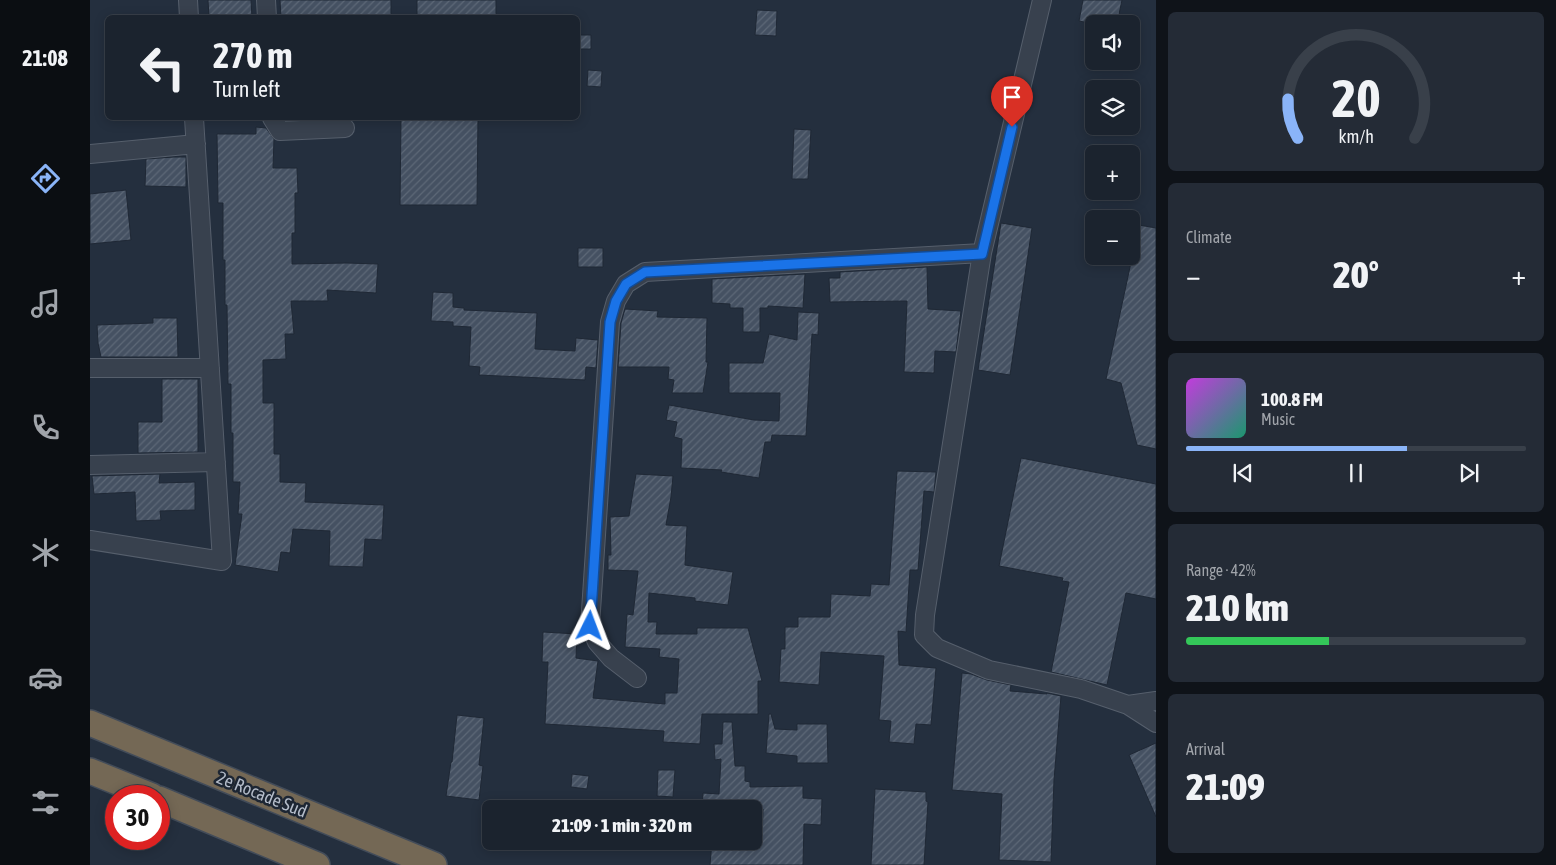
<!DOCTYPE html>
<meta charset="utf-8">
<style>
body{margin:0;font-family:"Asap Condensed",sans-serif;background:#242b36;color:#f1f3f6;height:100vh;display:flex;flex-direction:column;font-size:19px;white-space:nowrap}
*{box-sizing:border-box;margin:0}
p{font-size:16px;color:#a0a4aa}
.icon{flex:none;width:28px;height:28px;fill:none;stroke:currentColor;stroke-width:2;stroke-linecap:round;stroke-linejoin:round}
.map{position:relative;flex:1;overflow:hidden}
.panel{display:flex;flex-direction:column;gap:12px;padding:12px;background:#0f1319;width:400px}
.panel>*{flex:none}
.top-card{position:absolute;left:15px;top:15px;width:475px;height:105px;border-radius:8px;box-shadow:0 2px 12px #0003,0 0 0 1px #39404a;background:#1b232e;color:#f1f3f6;overflow:hidden}
.controls{position:absolute;left:995px;top:15px;display:grid;gap:10px}
.controls a{display:grid;place-items:center;width:55px;height:55px;border-radius:8px;background:#1b232e;box-shadow:0 2px 12px #0003,0 0 0 1px #39404a;font-size:25px}
.speed{position:absolute;left:15px;top:785px;display:flex;gap:10px;font-size:25px;font-weight:700;text-align:center}
.speed>*{display:grid;place-content:center;width:65px;height:65px;border-radius:50%;background:#1b232e;box-shadow:0 2px 12px #0003,0 0 0 1px #39404a;line-height:1}
.speed .limit{border:8px solid #d22;background:#fff;color:#111}
.pin{position:absolute;display:grid;place-items:center;width:42px;height:42px;color:#fff;margin:-51px -21px;border-radius:50% 50% 50% 0;rotate:-45deg;box-shadow:0 0 5px #0007}
.pin .icon{rotate:45deg}
.me{position:absolute;width:55px;margin:-28px;rotate:3deg;stroke-linejoin:round;filter:drop-shadow(0 0 4px #0008)}
.turn{display:flex;align-items:center;gap:18px;height:105px;padding:0 25px;font-size:22px}
.turn .icon{width:65px;height:65px;stroke-width:2.5}
.turn b{display:block;font-size:35px;line-height:42px}
.big{font-size:38px;font-weight:800;line-height:1.1}
.panel .tile{flex:1;display:flex;flex-direction:column;justify-content:center;gap:8px;min-width:0;padding:0 18px;border-radius:8px;background:#242b36}
.panel .dial{align-items:center;gap:0}
.dial svg{height:130px;overflow:visible;fill:none;stroke:#39404a;stroke-width:7;stroke-linecap:round;text-anchor:middle}
.dial text{fill:#f1f3f6;stroke:none}
.song{display:flex;align-items:center;gap:15px}
.cover{width:60px;height:60px;border-radius:8px;background:linear-gradient(135deg,hsl(290 70% 55%),hsl(160 70% 35%))}
.played{height:5px;border-radius:2px;background:linear-gradient(90deg,#8ab4f8 65%,#39404a 65%)}
.keys{display:flex;justify-content:space-around;direction:ltr}
.heat{display:flex;justify-content:space-between;align-items:center;font-size:28px;direction:ltr}
.charge{height:8px;border-radius:4px;background:linear-gradient(90deg,#34c759 42%,#39404a 0)}
.trip{position:absolute;left:392px;top:800px;width:280px;height:50px;border-radius:8px;background:#1b232e;box-shadow:0 2px 12px #0003,0 0 0 1px #39404a;font-weight:800;line-height:50px;text-align:center}
main{display:flex;flex:1;min-height:0}
.tabs{display:flex;flex-direction:column;width:90px;justify-content:space-around;align-items:center;background:#0b0e12;color:#a0a4aa}
.tabs .icon{width:35px;height:35px}
.tabs .on{color:#8ab4f8}
.tabs b{font-size:22px;color:#f1f3f6}
.map>svg:first-child{display:block}
</style>
<main>
<nav class="tabs">
<b>21:08</b>
<svg class="icon on" aria-label="directions" viewBox="0 0 24 24"><path d="M12 3l9 9-9 9-9-9zM9 14v-3h6M13 9l2 2-2 2"/></svg>
<svg class="icon" aria-label="music" viewBox="0 0 24 24"><path d="M9 18V5l10-2v13"/><circle cx="6" cy="18" r="3"/><circle cx="16" cy="16" r="3"/></svg>
<svg class="icon" aria-label="phone" viewBox="0 0 24 24"><path d="M5 4h4l2 5-3 2q2 4 5 5l2-3 5 2v4C11 20 4 13 5 4z"/></svg>
<svg class="icon" aria-label="climate" viewBox="0 0 24 24"><path d="M12 3v18M4 7l16 10M4 17L20 7"/></svg>
<svg class="icon" aria-label="car" viewBox="0 0 24 24"><path d="M5 17H2v-5l4-1 3-4h7l3 4 3 1v5h-3M9 17h6M6 11h13"/><circle cx="7" cy="17" r="2"/><circle cx="17" cy="17" r="2"/></svg>
<svg class="icon" aria-label="filters" viewBox="0 0 24 24"><path d="M4 7h16M4 17h16"/><circle cx="9" cy="7" r="2"/><circle cx="15" cy="17" r="2"/></svg>
</nav>
<div class="map">
<svg width="1066" height="865" viewBox="0 0 1066 865">
<defs>
<pattern id="building-hatch" width="6" height="6" patternUnits="userSpaceOnUse" patternTransform="scale(1.25)"><rect width="6" height="6" fill="#455162"/><path d="M-1 1l2-2M0 6l6-6M5 7l2-2" fill="none" stroke="#5d6877"/></pattern>
</defs>
<rect width="100%" height="100%" fill="#242f3e"/>
<path fill="url(#building-hatch)" stroke="#1f2835" d="M118,0H161L162,18H119Z
M190,0H301V18H191Z
M327,0H406V18H327Z
M993,0H1032L1027,24H1004L989,21Z
M667,10L687,11L686,36L665,35Z
M488,35H501V49H488Z
M498,70L512,71L511,87L497,86Z
M311,118H388L387,205H310Z
M166,127L176,128L184,139L183,168H207L208,193H205V233H202V264L257,263L288,264L286,293L237,290L238,301H201L204,334H195L196,359L173,360V403H184V454H190V482L216,483L215,502L294,505L292,540L275,539L273,567L239,566L240,531L203,529L200,553L191,552L188,572L145,565L152,514H148L150,482H143V433H141V384H138L137,305H135V260H133V203H128L127,134H166Z
M704,129L721,130L718,179H702Z
M84,157H96V187L55,186L56,159Z
M36,190L41,240L0,244V194Z
M911,223L942,228L920,375L888,370Z
M1049,225L1066,228V449L1047,445L1031,383L1016,379Z
M488,248H513V267H488Z
M837,267L838,309L871,311L866,352L845,351L844,373L814,372L817,301L740,302L739,278H750V272Z
M715,274L713,308L678,306V308H670V332H653V308H640V304L622,303V279Z
M343,292L363,293V307L374,308V310L447,313L445,349L485,351L486,338L508,340L506,368L496,367L495,380L389,375L390,367L379,366L381,327L363,326V322L341,321Z
M535,309L568,311L567,317L617,318L616,362H618L613,393H582L584,380L578,379L579,367H528L531,323Z
M708,312L729,313L728,335L722,334L716,436L682,435L681,442H675L669,478L631,472L632,470L591,468L592,439L584,437L587,422L576,420L579,405L664,420L689,421L690,393H639V363H673L679,334L707,340Z
M63,318H87L88,357H11L8,343L7,325L63,323Z
M72,379H108V452L48,453V422H72Z
M931,458L1066,484V599L1036,593L1017,685L961,672L979,582L972,581L973,578L909,566Z
M807,471L846,472L844,492L834,491L828,570H820L816,632L808,631L809,665L846,668L841,725L826,724L824,744L799,742L801,721L789,720L794,656L731,652L729,685L689,682L691,649H695V627H708V617H740L741,594L780,596L781,584L799,585Z
M70,474L69,483L105,482V510L70,511L71,520L46,521L45,492L4,494L2,476Z
M546,474L583,476L581,497L576,525L597,526L595,565L643,572L638,605L605,601V598L559,593L558,622H567L566,634H607V628H658L672,681H668V714H612L610,744L573,742L574,731L455,724L458,662H452L453,632L487,634L486,658L508,661L503,698L575,704V693H587L589,659L569,657L570,649L535,647L537,614L543,615L548,571L518,570V555H521L520,517L539,516Z
M872,673L881,674L897,680L921,685L920,691L957,694V693L971,696L964,780L961,862L909,860L912,794L862,790Z
M679,714H681L685,729L707,730V724H737L738,763H707V756L676,753Z
M367,715L394,718L389,765L393,766L389,800L356,796L361,762H362Z
M633,722H642L645,766H655V781L660,782V787L713,786V798L732,799L731,825L714,824L713,865H620L622,841H672L673,809H612L613,793L629,794L631,759L625,760L624,744H632Z
M1066,743V817L1039,755Z
M568,770H585L583,797L567,796Z
M482,774L499,776L497,789L481,787Z
M785,789L836,792V801L838,802L834,865H781Z"/>
<g fill="none" stroke-linecap="round" stroke-linejoin="round">
<g stroke="#565f6c" stroke-width="20">
<path id="minor" d="M98,0L99,18
M176,0L177,18
M952,0L892,253L835,615L834,635L847,648L899,670L991,689L1038,705L1066,723
M182,118L190,131L255,128
M0,154L106,144
M0,368H120
M0,465L126,462
M0,540L132,561L104,118
M547,678L521,658L507,642L500,626L520,322L526,301L536,284L555,272L892,253
M1038,705L1066,701"/>
</g>
<g stroke="#434c59" stroke-width="28">
<path id="highway" d="M0,723L344,865
M0,771L62,796
M69,799L227,865"/>
</g>
<use href="#minor" stroke="#38414e" stroke-width="18"/>
<use href="#highway" stroke="#746855" stroke-width="25"/>
</g>
<g fill="none" stroke-linecap="round" stroke-linejoin="round">
<g stroke="#114b97" stroke-width="12">
<path id="route" d="M500,626L520,322L526,301L536,284L555,272L892,254L922,127"/>
</g>
<use href="#route" stroke="#1a73e8" stroke-width="9"/>
</g>
<g text-anchor="middle" dominant-baseline="central" stroke-width="5" stroke-linejoin="round" paint-order="stroke">
<g font-size="18" fill="#b4bcc9" stroke="#1d2633">
<text transform="translate(172 794) rotate(22)">2e Rocade Sud</text>
</g>
</g>
</svg>
<div class="controls">
<a><svg class="icon" aria-label="sound" viewBox="0 0 24 24"><path d="M4 9h4l5-4v14l-5-4H4zM17 9q2 3 0 6"/></svg></a>
<a><svg class="icon" aria-label="layers" viewBox="0 0 24 24"><path d="M12 4l9 5-9 5-9-5zM3 14l9 5 9-5"/></svg></a>
<a>+</a>
<a>−</a>
</div>
<div class="speed"><div class="limit">30</div></div>
<div class="pin" style="left:922px;top:127px;background:#d93025"><svg class="icon" aria-label="arrive" viewBox="0 0 24 24"><path d="M6 21V4h12l-3 4 3 4H6"/></svg></div>
<svg class="me" style="left:500px;top:626px" viewBox="-20 -20 40 40"><path d="M0-17L14 15 0 8-14 15z" fill="#1a73e8" stroke="#fff" stroke-width="4"/></svg>
<div class="trip">21:09 · 1 min · 320 m</div>
<div class="top-card">
<div class="turn"><svg class="icon" aria-label="left" viewBox="0 0 24 24"><path d="M17 20v-9H6M10 6l-5 5 5 5"/></svg><div><b>270 m</b>Turn left</div></div>
</div>
</div>
<section class="panel">
<div class="tile dial"><svg viewBox="0 0 100 80">
<path d="M14 69A42 42 0 1 1 86 69"/>
<path d="M14 69A42 42 0 0 1 8 45" stroke="#8ab4f8"/>
<text x="50" y="56" font-size="32" font-weight="700">20</text>
<text x="50" y="72" font-size="11">km/h</text>
</svg></div>
<div class="tile"><p>Climate</p>
<div class="heat"><a>−</a><b class="big">20°</b><a>+</a></div>
</div>
<div class="tile">
<div class="song"><i class="cover"></i><div><b>100.8 FM</b><p>Music</p></div></div>
<div class="played"></div>
<div class="keys"><svg class="icon" aria-label="previous" viewBox="0 0 24 24"><path d="M18 5L8 12l10 7zM5 5v14"/></svg><svg class="icon" aria-label="pause" viewBox="0 0 24 24"><path d="M8 5v14M16 5v14"/></svg><svg class="icon" aria-label="next" viewBox="0 0 24 24"><path d="M6 5l10 7-10 7zM19 5v14"/></svg></div>
</div>
<div class="tile"><p>Range · 42%</p><b class="big">210 km</b><div class="charge"></div></div>
<div class="tile"><p>Arrival</p><b class="big">21:09</b></div>
</section>
</main>
